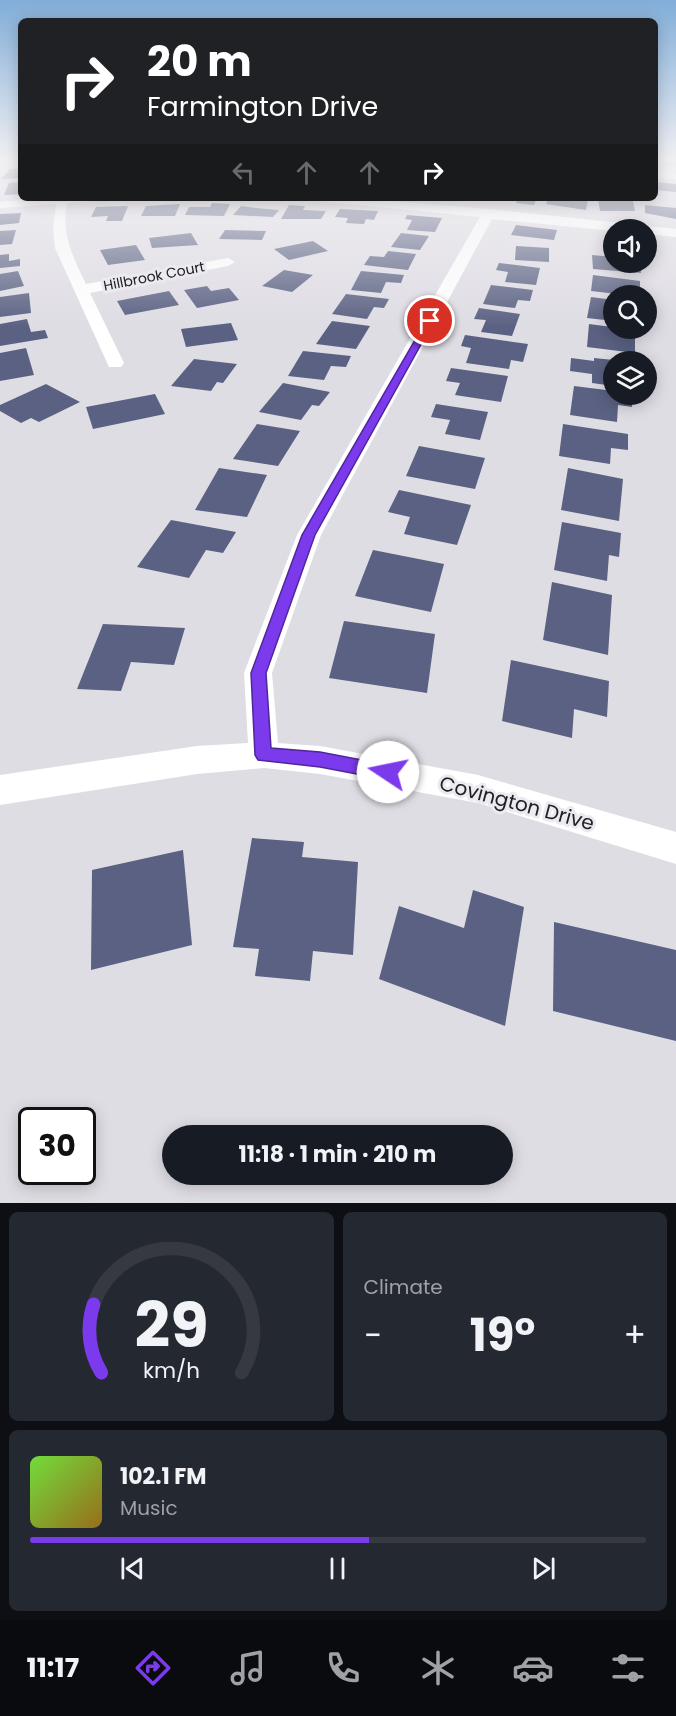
<!DOCTYPE html>
<meta charset="utf-8">
<style>
body{margin:0;font-family:Poppins,sans-serif;background:#242831;color:#f1f3f6;height:100vh;display:flex;flex-direction:column;font-size:22px;white-space:nowrap}
*{box-sizing:border-box;margin:0}
p{font-size:20px;color:#9ea1a6}
.icon{flex:none;width:33px;height:33px;fill:none;stroke:currentColor;stroke-width:2;stroke-linecap:round;stroke-linejoin:round}
.map{position:relative;height:1203px;overflow:hidden}
.details{display:flex;flex-direction:column;gap:9px;padding:9px;background:#0d0f14;flex:1}
.details>*{flex:none}
.top-card{position:absolute;left:18px;top:18px;width:640px;height:183px;border-radius:9px;box-shadow:0 3px 15px #0003;background:#202124;color:#fff;overflow:hidden}
.fabs{position:absolute;left:603px;top:219px;display:grid;gap:12px}
.fabs a{display:grid;place-items:center;width:54px;height:54px;border-radius:50%;background:#171b24;box-shadow:0 3px 15px #0003;font-size:30px}
.speed{position:absolute;left:18px;top:1107px;display:flex;gap:12px;font-size:30px;font-weight:700;text-align:center}
.speed>*{display:grid;place-content:center;width:78px;height:78px;border-radius:50%;background:#171b24;box-shadow:0 3px 15px #0003;line-height:1}
.speed .limit{border:3px solid #111;border-radius:9px;background:#fff;color:#111}
.pin{position:absolute;display:grid;place-items:center;width:51px;height:51px;color:#fff;margin:-26px;border:3px solid #fff;border-radius:50%;box-shadow:0 2px 6px #0007}
.me{position:absolute;width:66px;margin:-33px;rotate:281deg;stroke-linejoin:round;filter:drop-shadow(0 0 4px #0008)}
.turn{display:flex;align-items:center;gap:21px;height:126px;padding:0 30px;font-size:27px}
.turn .icon{width:78px;height:78px;stroke-width:2.5}
.turn b{display:block;font-size:42px;line-height:51px}
.lanes{display:flex;align-items:center;height:57px;padding:0 30px;background:#0003;justify-content:center;gap:30px;direction:ltr}
.lanes .off{opacity:.35}
.big{font-size:45px;font-weight:700;line-height:1.1}
.details .widget{flex:1;display:flex;flex-direction:column;justify-content:center;gap:9px;min-width:0;padding:0 21px;border-radius:9px;background:#242831}
.details .dial{align-items:center;gap:0}
.dial svg{height:156px;overflow:visible;fill:none;stroke:#363941;stroke-width:7;stroke-linecap:round;text-anchor:middle}
.dial text{fill:#f1f3f6;stroke:none}
.song{display:flex;align-items:center;gap:18px}
.cover{width:72px;height:72px;border-radius:9px;background:linear-gradient(135deg,hsl(100 70% 55%),hsl(40 70% 35%))}
.played{height:6px;border-radius:3px;background:linear-gradient(90deg,#7c3aed 55%,#363941 55%)}
.keys{display:flex;justify-content:space-around;direction:ltr}
.heat{display:flex;justify-content:space-between;align-items:center;font-size:33px;direction:ltr}
.details .tiles{flex:1;display:grid;gap:9px;grid-template-columns:1fr 1fr}
.widget:last-child{grid-column:span 2}
.trip{position:absolute;left:162px;top:1125px;width:351px;height:60px;border-radius:30px;background:#171b24;box-shadow:0 3px 15px #0003;font-weight:700;line-height:60px;text-align:center}
.dock{display:flex;height:96px;justify-content:space-around;align-items:center;background:#090b0e;color:#9ea1a6}
.dock .icon{width:42px;height:42px}
.dock .on{color:#7c3aed}
.dock b{font-size:27px;color:#f1f3f6}
.map>svg:first-child{display:block}
</style>
<div class="map">
<svg width="676" height="1203" viewBox="0 0 676 1203">
<rect width="100%" height="100%" fill="#dfdde4"/>
<path fill="#5a6182" d="M656,159H676V165L656,164Z
M10,169H21V178L1,179Z
M21,182V194L4,195L9,183Z
M656,182L676,184V192L656,190Z
M513,198H537L534,205L516,203L517,200Z
M548,198H574L588,199L586,210L546,204Z
M598,199L633,201L635,211H600Z
M212,203L230,204L224,216L185,215L189,207H210Z
M180,204L175,216H141L146,206Z
M289,205L305,206L303,210L326,211L321,219H281Z
M645,205L676,208V219L645,213Z
M128,206L122,221H106L108,216L91,217L96,207Z
M241,206L256,208L279,210L273,217L233,215Z
M340,209L378,211L374,220L366,219L364,224L346,223L348,218L335,217Z
M21,213L19,223L0,225V214Z
M407,215L442,218L435,232L407,230L412,220L405,219Z
M516,225L557,230L554,240L511,235Z
M16,230L12,244L0,245V231Z
M225,230L266,231L262,240L219,239Z
M191,233L198,245L152,248L149,238Z
M401,233L429,236L420,250L391,247Z
M605,236L614,237V253L604,252Z
M313,241L328,251L289,260L274,249Z
M136,245L145,260L108,265L100,250Z
M516,246L549,248V262L515,260Z
M388,251L416,254L408,270L364,265L370,256L384,257Z
M9,254V261L20,259V266L0,268V255Z
M592,255L614,257V262H639L641,273L593,269Z
M499,263L540,268L536,285L505,282L508,272L496,270Z
M284,270L313,275L292,292L262,286Z
M18,271L24,286L0,291V274Z
M361,271L404,275L401,283L386,282L381,293L351,290Z
M593,275L640,281V288L626,287V295L591,291Z
M491,285L533,290L530,301L518,300L515,308L483,304Z
M207,286L211,291L229,288L239,300L197,308L184,290Z
M169,291L179,305L125,315L117,301Z
M29,293L31,313L0,317V297Z
M346,294L389,299L384,308L374,307L367,319L332,314Z
M591,297L614,300V321L587,318Z
M479,308L520,314L512,336L481,332L486,320L474,319Z
M27,319L31,332L45,330L48,338L0,346V324Z
M332,321L370,326L356,349L316,344Z
M231,323L238,340L186,347L181,329Z
M589,324L635,330V353L587,347Z
M465,335L528,344L523,362L511,360L509,369L466,363L471,348L461,346Z
M26,348L34,375L0,381V353Z
M303,351L351,356L346,367L331,366L324,380L288,376Z
M571,358L594,361V358L614,360V386L592,383V374L570,371Z
M194,359L237,364L223,383L217,382L211,391L171,386Z
M451,368L508,376L501,402L455,395L460,383L446,381Z
M283,383L330,392L319,406L312,405L301,420L259,412Z
M46,384L80,402L39,422L31,418L21,423L0,411V405Z
M574,386L614,391V394H633L632,407L618,405L617,422L570,415Z
M155,394L165,414L93,429L86,407Z
M436,404L488,412L480,440L445,434L450,420L431,417Z
M257,424L300,431L278,466L233,459Z
M563,424L628,434V450L611,448L610,464L559,456Z
M419,446L485,458L475,489L406,476Z
M219,468L267,475L247,517L195,510Z
M568,468L623,479L619,521L561,510Z
M399,490L471,505L457,545L404,534L410,517L388,512Z
M171,520L236,532L223,553L206,550L189,578L137,567Z
M562,522L621,533L619,557L609,555L607,581L554,570Z
M373,550L444,564L431,612L355,596Z
M552,582L612,595L608,655L543,640Z
M344,621L435,634L427,693L329,678Z
M103,624L185,628L174,665L131,662L121,691L77,689Z
M511,660L609,681L607,717L574,709L572,738L502,721Z
M252,838L304,842L302,857L358,862L353,955L313,951L310,981L255,976L259,949L233,947Z
M183,850L192,945L91,970L92,870Z
M473,890L524,907L505,1026L379,979L399,906L464,928Z
M554,922L676,950V1041L553,1011Z"/>
<g fill="none" stroke-linecap="round" stroke-linejoin="round">
<path fill="#fff" fill-rule="evenodd" d="M656,172L676,173V179L656,178Z
M46,198H96L90,201L67,203C61,235 73,257 86,284L228,258L235,262L228,266L90,293L124,363L121,367H109L55,248L53,229L56,204L0,208V202Z
M312,198H353L489,209L676,229V237L646,234V230L614,231L492,219L321,535L272,673L278,743L320,746L478,775L676,832V864L478,803L320,774L264,768L197,774L0,805V775L197,746L248,743L244,673L297,535L480,217L318,201Z"/>
</g>
<linearGradient id="sky" x2="0" y2="1"><stop stop-color="#81add8"/><stop offset="0.49" stop-color="#f1f0f3"/><stop offset="1" stop-color="#f1f0f3" stop-opacity="0"/></linearGradient>
<rect width="676" height="327" fill="url(#sky)"/>
<path fill="#7c3aed" stroke="#51269a" stroke-width="1.5" d="M430,319L434,321L315,535L266,673L271,748L320,752L388,765L394,767L396,772L394,777L388,780L320,767L258,760L255,755L251,673L302,535L426,321Z"/>
<g text-anchor="middle" dominant-baseline="central" stroke-width="6" stroke-linejoin="round" paint-order="stroke">
<g font-size="14" fill="#212023" stroke="#eceaf1">
<text transform="translate(154 276) rotate(-11)">Hillbrook Court</text>
</g>
<g font-size="20" fill="#212023" stroke="#eceaf1">
<text transform="translate(517 803) rotate(15)">Covington Drive</text>
</g>
</g>
</svg>
<div class="fabs">
<a><svg class="icon" aria-label="sound" viewBox="0 0 24 24"><path d="M4 9h4l5-4v14l-5-4H4zM17 9q2 3 0 6"/></svg></a>
<a><svg class="icon" aria-label="search" viewBox="0 0 24 24"><circle cx="10" cy="10" r="6"/><path d="M15 15l6 6"/></svg></a>
<a><svg class="icon" aria-label="layers" viewBox="0 0 24 24"><path d="M12 4l9 5-9 5-9-5zM3 14l9 5 9-5"/></svg></a>
</div>
<div class="speed"><div class="limit">30</div></div>
<div class="pin" style="left:430px;top:321px;background:#d93025"><svg class="icon" aria-label="arrive" viewBox="0 0 24 24"><path d="M6 21V4h12l-3 4 3 4H6"/></svg></div>
<svg class="me" style="left:388px;top:772px" viewBox="-20 -20 40 40"><circle r="19" fill="#fff"/><path d="M0-13L10 11 0 6-10 11z" fill="#7c3aed"/></svg>
<div class="trip">11:18 · 1 min · 210 m</div>
<div class="top-card">
<div class="turn"><svg class="icon" aria-label="right" viewBox="0 0 24 24"><path d="M7 20v-9h11M14 6l5 5-5 5"/></svg><div><b>20 m</b>Farmington Drive</div></div>
<div class="lanes"><svg class="icon off" aria-label="left" viewBox="0 0 24 24"><path d="M17 20v-9H6M10 6l-5 5 5 5"/></svg><svg class="icon off" aria-label="ahead" viewBox="0 0 24 24"><path d="M12 20V5M6 11l6-6 6 6"/></svg><svg class="icon off" aria-label="ahead" viewBox="0 0 24 24"><path d="M12 20V5M6 11l6-6 6 6"/></svg><svg class="icon" aria-label="right" viewBox="0 0 24 24"><path d="M7 20v-9h11M14 6l5 5-5 5"/></svg></div>
</div>
</div>
<section class="details">
<div class="tiles">
<div class="widget dial"><svg viewBox="0 0 100 80">
<path d="M14 69A42 42 0 1 1 86 69"/>
<path d="M14 69A42 42 0 0 1 10 34" stroke="#7c3aed"/>
<text x="50" y="56" font-size="32" font-weight="700">29</text>
<text x="50" y="72" font-size="11">km/h</text>
</svg></div>
<div class="widget"><p>Climate</p>
<div class="heat"><a>−</a><b class="big">19°</b><a>+</a></div>
</div>
<div class="widget">
<div class="song"><i class="cover"></i><div><b>102.1 FM</b><p>Music</p></div></div>
<div class="played"></div>
<div class="keys"><svg class="icon" aria-label="previous" viewBox="0 0 24 24"><path d="M18 5L8 12l10 7zM5 5v14"/></svg><svg class="icon" aria-label="pause" viewBox="0 0 24 24"><path d="M8 5v14M16 5v14"/></svg><svg class="icon" aria-label="next" viewBox="0 0 24 24"><path d="M6 5l10 7-10 7zM19 5v14"/></svg></div>
</div>
</div>
</section>
<nav class="dock">
<b>11:17</b>
<svg class="icon on" aria-label="directions" viewBox="0 0 24 24"><path d="M12 3l9 9-9 9-9-9zM9 14v-3h6M13 9l2 2-2 2"/></svg>
<svg class="icon" aria-label="music" viewBox="0 0 24 24"><path d="M9 18V5l10-2v13"/><circle cx="6" cy="18" r="3"/><circle cx="16" cy="16" r="3"/></svg>
<svg class="icon" aria-label="phone" viewBox="0 0 24 24"><path d="M5 4h4l2 5-3 2q2 4 5 5l2-3 5 2v4C11 20 4 13 5 4z"/></svg>
<svg class="icon" aria-label="climate" viewBox="0 0 24 24"><path d="M12 3v18M4 7l16 10M4 17L20 7"/></svg>
<svg class="icon" aria-label="car" viewBox="0 0 24 24"><path d="M5 17H2v-5l4-1 3-4h7l3 4 3 1v5h-3M9 17h6M6 11h13"/><circle cx="7" cy="17" r="2"/><circle cx="17" cy="17" r="2"/></svg>
<svg class="icon" aria-label="filters" viewBox="0 0 24 24"><path d="M4 7h16M4 17h16"/><circle cx="9" cy="7" r="2"/><circle cx="15" cy="17" r="2"/></svg>
</nav>
